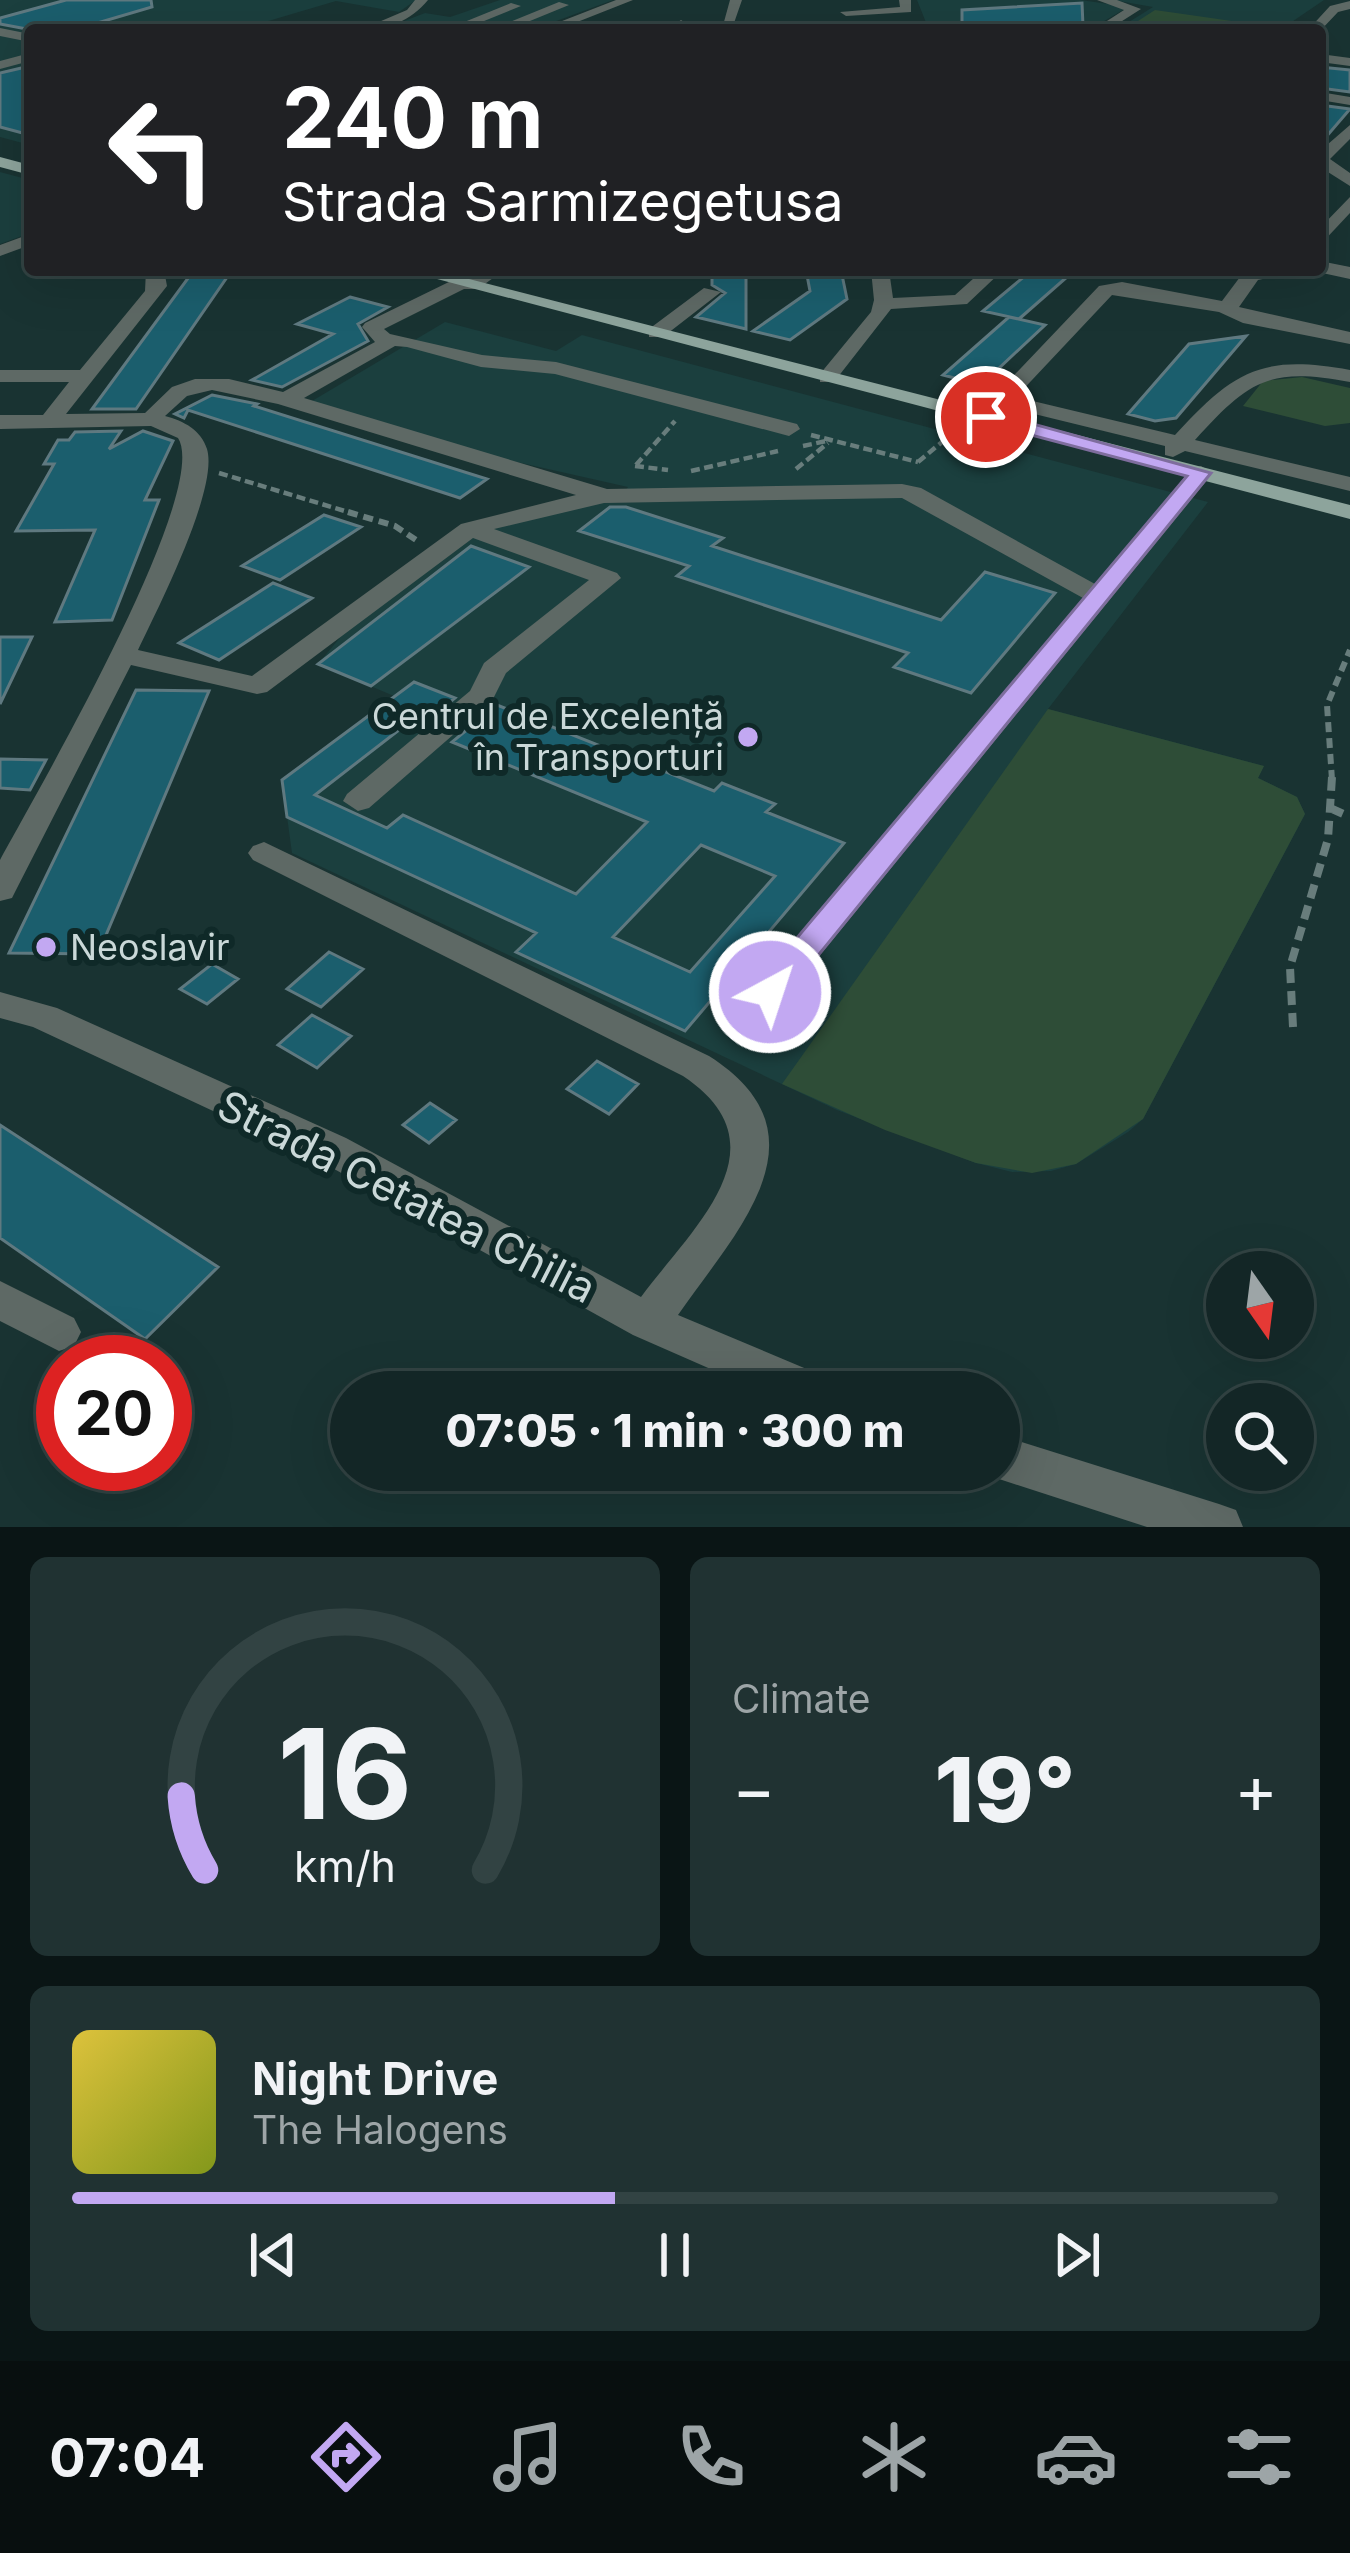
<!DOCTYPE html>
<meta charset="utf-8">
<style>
body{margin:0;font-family:Inter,sans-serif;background:#203232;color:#f1f3f6;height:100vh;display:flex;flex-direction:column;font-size:45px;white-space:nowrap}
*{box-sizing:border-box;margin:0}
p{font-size:39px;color:#9da5a7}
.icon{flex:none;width:66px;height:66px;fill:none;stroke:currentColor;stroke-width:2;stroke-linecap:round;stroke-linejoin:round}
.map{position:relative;height:1527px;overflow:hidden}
.side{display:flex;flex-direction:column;gap:30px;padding:30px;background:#0a1515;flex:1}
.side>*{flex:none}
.top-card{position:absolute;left:24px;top:24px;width:1302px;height:252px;border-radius:12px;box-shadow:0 12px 48px #0002,0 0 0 3px #324343;background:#202124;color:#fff;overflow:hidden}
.needle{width:78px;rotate:166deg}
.controls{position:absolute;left:1206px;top:1251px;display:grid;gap:24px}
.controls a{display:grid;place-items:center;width:108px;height:108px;border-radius:50%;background:#132626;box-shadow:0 12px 48px #0002,0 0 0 3px #324343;font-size:60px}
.speed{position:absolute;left:36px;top:1335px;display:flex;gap:24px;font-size:60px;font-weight:700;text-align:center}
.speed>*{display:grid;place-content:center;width:156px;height:156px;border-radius:50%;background:#132626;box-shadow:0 12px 48px #0002,0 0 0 3px #324343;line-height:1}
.speed .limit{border:18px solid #d22;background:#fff;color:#111}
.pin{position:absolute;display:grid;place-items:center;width:102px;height:102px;color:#fff;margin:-51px;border:6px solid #fff;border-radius:50%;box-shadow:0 3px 12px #0007}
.me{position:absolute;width:132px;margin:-66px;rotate:40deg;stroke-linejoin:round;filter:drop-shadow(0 0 9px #0008)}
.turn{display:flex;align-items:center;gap:42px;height:252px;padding:0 60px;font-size:54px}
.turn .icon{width:156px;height:156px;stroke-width:2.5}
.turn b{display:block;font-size:84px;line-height:102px}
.big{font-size:90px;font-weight:800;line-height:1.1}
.side .tile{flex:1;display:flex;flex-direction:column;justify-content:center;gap:18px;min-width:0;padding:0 42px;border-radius:18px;background:#203232}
.side .dial{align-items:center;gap:0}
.dial svg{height:312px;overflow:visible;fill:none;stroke:#324343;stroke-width:7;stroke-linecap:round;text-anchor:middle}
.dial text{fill:#f1f3f6;stroke:none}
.song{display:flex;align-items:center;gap:36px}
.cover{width:144px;height:144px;border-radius:18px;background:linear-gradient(135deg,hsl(50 70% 55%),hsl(70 70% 35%))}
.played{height:12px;border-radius:6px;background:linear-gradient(90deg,#c2a8f2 45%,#324343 45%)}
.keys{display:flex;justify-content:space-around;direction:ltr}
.heat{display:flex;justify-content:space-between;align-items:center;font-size:66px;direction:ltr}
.side .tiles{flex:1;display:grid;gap:30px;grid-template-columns:1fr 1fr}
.tile:last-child{grid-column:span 2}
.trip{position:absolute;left:330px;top:1371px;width:690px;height:120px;border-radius:60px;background:#132626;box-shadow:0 12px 48px #0002,0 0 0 3px #324343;font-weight:800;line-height:120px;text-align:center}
.tabs{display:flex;height:192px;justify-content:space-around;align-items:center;background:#080f0f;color:#9da5a7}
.tabs .icon{width:84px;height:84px}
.tabs .on{color:#c2a8f2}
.tabs b{font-size:54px;color:#f1f3f6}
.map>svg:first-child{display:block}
</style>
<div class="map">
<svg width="1350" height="1527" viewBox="0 0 1350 1527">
<rect width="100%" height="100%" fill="#193332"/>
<path fill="#1b3f3e" d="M0,0H416L399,12L336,1L238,30H30V145L0,137Z
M500,0H613L532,30H381L425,13L450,17Z
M917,0H1081L1128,7L1089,30H929Z
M1113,0H1324L1280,30H1116L1153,7Z
M0,172L30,180V233L0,244Z
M445,322L556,351L582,335L1208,502L1048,709L1264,766L1258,778L1297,797L1305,814L1143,1119L1128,1132L1076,1164L1051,1171L1012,1172L976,1163L837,1110L292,853L282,780L394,696L318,664L358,616L487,528L622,496L628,487L442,445L312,401Z"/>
<path fill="#2e4d37" d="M1155,10L1274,27L1124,30Z
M1302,377L1350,388V423L1325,426L1243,406L1263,381Z
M1048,709L1264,766L1258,778L1297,797L1305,814L1143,1119L1076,1164L1032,1173L976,1163L885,1130L782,1084Z"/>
<path fill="#1b5e6d" stroke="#5f7980" stroke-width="3" fill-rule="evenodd" d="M66,0H151L152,7L77,29L32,30L0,24V18Z
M1082,3L1083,26L962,30V10Z
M30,66V135L0,127V73Z
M1320,67L1350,70V92L1320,88Z
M1320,105L1350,109L1320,144Z
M194,270H232L136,409H92Z
M712,270H746V329L696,317L725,293L712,285Z
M806,270H841L847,299L790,340L753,331L810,291Z
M1032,270H1075L1019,319L983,311Z
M350,297L388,307L358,324L368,341L282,387L252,380L333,334L297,324Z
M1009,317L1045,325L981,385L943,375Z
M1246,336L1176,418L1155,421L1128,414L1189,344Z
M212,395L257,404L254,406L487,479L460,498L188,410L184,418L175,414Z
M121,431L109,449L143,431L173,441L145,500H159L112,620L55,622L95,530L16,531L54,464H44L58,440H69L75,432Z
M610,507H626L723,538L712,546L941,620L985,572L1055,593L971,693L894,667L908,653L677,576L689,566L579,531Z
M324,515L361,527L280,580L242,566Z
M471,546L529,567L371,686L318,664Z
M273,583L312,598L219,660L179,643Z
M0,637H32L0,704Z
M414,682L455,698L419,728L408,723L315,795L387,828L403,815L576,894L647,822L452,742L497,705L714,791L722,783L775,804L766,812L844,843L685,1031L516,952L536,933L287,817L282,780ZM701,845L775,876L690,972L613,937Z
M136,690L209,691L98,954L9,953Z
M0,759L46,760L30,790L0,788Z
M329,952L363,969L321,1007L287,989Z
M212,964L238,979L207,1004L180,989Z
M312,1015L351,1036L317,1068L278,1045Z
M597,1061L638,1084L609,1114L567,1089Z
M430,1103L456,1120L429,1143L403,1125Z
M0,1125L218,1267L145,1339L0,1238Z"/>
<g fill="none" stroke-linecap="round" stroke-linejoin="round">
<path stroke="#687d7c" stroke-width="4.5" stroke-dasharray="9 4.5" stroke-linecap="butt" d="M811,435L918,462
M803,446L831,440
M918,462L954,432
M636,465L675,421
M635,466L668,470
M796,469L828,443
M691,471L778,451
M219,473L358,515"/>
<path stroke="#687d7c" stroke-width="6" stroke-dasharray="10 6" stroke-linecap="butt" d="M348,512L395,526L416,540
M1332,780L1327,705L1350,650"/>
<path stroke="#687d7c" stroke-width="8" stroke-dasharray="14 8" stroke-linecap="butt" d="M1330,808L1350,817
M1293,1027L1290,967L1328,839L1332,777"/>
<path fill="#5e6965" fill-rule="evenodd" d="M415,0H428C411,21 387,30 360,30L407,10Z
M616,0H633L557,30H539Z
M730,0H742L734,23L777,30L722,29Z
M899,0H911V12L846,16L840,12L900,7Z
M1097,0H1117L1141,9L1108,30H1093L1124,10Z
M1350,1V9L1338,12L1320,31L1308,30L1330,6Z
M559,2L569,5L508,30H490Z
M511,3L521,6L462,30L447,29Z
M681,20L687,24L681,30H667Z
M192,23L197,30H173L174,27Z
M0,28L30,34V42L0,36Z
M30,53V61L0,69V61Z
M1320,54L1350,58V66L1320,62Z
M1320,92L1350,97V105L1320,100Z
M1350,125V139L1330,159L1350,173V186L1320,167V151Z
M1350,197V213L1320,245V228Z
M30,234V245L0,256V245Z
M1320,261L1350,267V279L1313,271L1320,270Z
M146,270H164L167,286L66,414L145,413L172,387L195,379H229L283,392L375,342L362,327L365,323L455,279C472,275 485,270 504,270L478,289H464L384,329L390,334L482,355L556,362L797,424L800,429L789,436L555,374L481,367L407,347L395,346L304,398L607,489L902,484L921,488L1095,584L1193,468L1201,466L1213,473L782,1002L770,1006L758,1002L752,993L1083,598L902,498L604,503L494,529L617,573L621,578L506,673L492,701L369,808L358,811L343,801L347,794L470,691L484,663L589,580L473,538L267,692L257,694L131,665L16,890L12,898L0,901V860C34,797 212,492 178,438L151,426L0,429V415H43L69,382H0V370H80L145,291ZM212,390L278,404L576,495L461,524L252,676L138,650C157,610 219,489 207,449C201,430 184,421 165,416L187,396Z
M871,270H889L893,298L955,295L983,270H1003L967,304L891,309L834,382H820V374L871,312L874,300Z
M1219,270H1304L1258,280L1239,307L1350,332V344L1243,323L1219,312L1112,295L1016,397L1175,435C1234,371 1261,354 1350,370V382C1269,367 1249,380 1195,440L1350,477V491L1185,451L1173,457L1165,455V446L1006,407L991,418L980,411L1099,286L1122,282L1222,301L1240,277Z
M704,288L721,292L663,337H649V329Z
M264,842L709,1056C833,1135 736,1231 678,1315L828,1378L834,1392H763L633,1335L318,1160L33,1027L0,1018V992L57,1008L346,1138L641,1297C693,1227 788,1146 683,1076L253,860L248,853L253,846Z
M0,1281L74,1318L81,1332L74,1346L59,1351L0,1321Z
M999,1435L1219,1504L1236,1510L1243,1527H1147L999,1479L982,1470H999Z"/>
<path fill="#8da49c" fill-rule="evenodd" d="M0,157L30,165V175L0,167Z
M403,270H434L1350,505V519Z"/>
</g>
<path fill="#c2a8f2" stroke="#7e6d9d" stroke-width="3" d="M986,411L1211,473L781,1001H758L754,992L758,984L1187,476L978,421L976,417Z"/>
<g fill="#c2a8f2" stroke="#0f2928" stroke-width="4.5">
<circle cx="748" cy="737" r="12"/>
<circle cx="46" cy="947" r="12"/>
</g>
<g text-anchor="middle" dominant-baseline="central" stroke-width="12" stroke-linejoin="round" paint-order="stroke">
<g font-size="36" fill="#cad8d8" stroke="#0f2928" text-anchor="end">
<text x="724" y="716">Centrul de Excelență<tspan x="724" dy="41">în Transporturi</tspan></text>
<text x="70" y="947" text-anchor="start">Neoslavir</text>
</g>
<g font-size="42" fill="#cad8d8" stroke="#0f2928">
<text transform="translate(407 1196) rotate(27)">Strada Cetatea Chilia</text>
</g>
</g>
</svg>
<div class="controls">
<a><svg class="needle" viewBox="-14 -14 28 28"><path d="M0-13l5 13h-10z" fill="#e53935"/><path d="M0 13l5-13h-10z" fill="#9da5a7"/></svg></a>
<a><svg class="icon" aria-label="search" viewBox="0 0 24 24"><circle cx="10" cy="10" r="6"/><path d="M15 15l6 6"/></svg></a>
</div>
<div class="speed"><div class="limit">20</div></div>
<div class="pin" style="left:986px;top:417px;background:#d93025"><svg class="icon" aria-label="arrive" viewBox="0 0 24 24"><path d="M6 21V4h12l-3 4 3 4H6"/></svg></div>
<svg class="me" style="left:770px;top:992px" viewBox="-20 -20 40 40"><circle r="17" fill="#c2a8f2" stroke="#fff" stroke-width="3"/><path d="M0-11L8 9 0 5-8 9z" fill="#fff"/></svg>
<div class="trip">07:05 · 1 min · 300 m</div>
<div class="top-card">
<div class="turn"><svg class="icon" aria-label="left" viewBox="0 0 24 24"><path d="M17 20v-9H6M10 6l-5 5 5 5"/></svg><div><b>240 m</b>Strada Sarmizegetusa</div></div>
</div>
</div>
<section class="side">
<div class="tiles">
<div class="tile dial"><svg viewBox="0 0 100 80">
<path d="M14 69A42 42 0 1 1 86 69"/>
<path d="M14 69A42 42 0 0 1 8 50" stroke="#c2a8f2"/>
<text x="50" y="56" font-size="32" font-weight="700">16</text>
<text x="50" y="72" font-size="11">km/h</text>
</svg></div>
<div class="tile"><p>Climate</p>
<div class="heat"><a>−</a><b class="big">19°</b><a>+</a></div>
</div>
<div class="tile">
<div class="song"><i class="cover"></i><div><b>Night Drive</b><p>The Halogens</p></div></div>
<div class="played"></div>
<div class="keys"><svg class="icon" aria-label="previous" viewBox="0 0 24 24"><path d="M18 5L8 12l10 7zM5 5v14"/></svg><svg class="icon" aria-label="pause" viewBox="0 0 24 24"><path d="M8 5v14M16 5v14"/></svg><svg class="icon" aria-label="next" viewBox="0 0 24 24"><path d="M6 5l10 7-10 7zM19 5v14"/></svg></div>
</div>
</div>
</section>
<nav class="tabs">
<b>07:04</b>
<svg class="icon on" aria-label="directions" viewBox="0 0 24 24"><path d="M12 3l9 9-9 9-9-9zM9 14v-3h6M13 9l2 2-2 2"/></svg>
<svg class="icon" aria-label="music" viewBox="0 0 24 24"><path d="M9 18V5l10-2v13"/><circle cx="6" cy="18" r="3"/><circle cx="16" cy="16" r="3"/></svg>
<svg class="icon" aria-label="phone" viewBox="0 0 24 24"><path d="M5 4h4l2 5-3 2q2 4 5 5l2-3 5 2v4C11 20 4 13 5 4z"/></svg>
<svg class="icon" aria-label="climate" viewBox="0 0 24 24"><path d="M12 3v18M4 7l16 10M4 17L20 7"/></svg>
<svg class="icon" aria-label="car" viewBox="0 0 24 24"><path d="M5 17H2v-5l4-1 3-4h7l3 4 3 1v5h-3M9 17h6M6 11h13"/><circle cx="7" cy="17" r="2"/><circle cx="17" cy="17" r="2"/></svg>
<svg class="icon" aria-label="filters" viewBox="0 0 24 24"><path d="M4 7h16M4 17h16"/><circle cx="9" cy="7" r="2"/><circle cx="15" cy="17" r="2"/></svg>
</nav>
